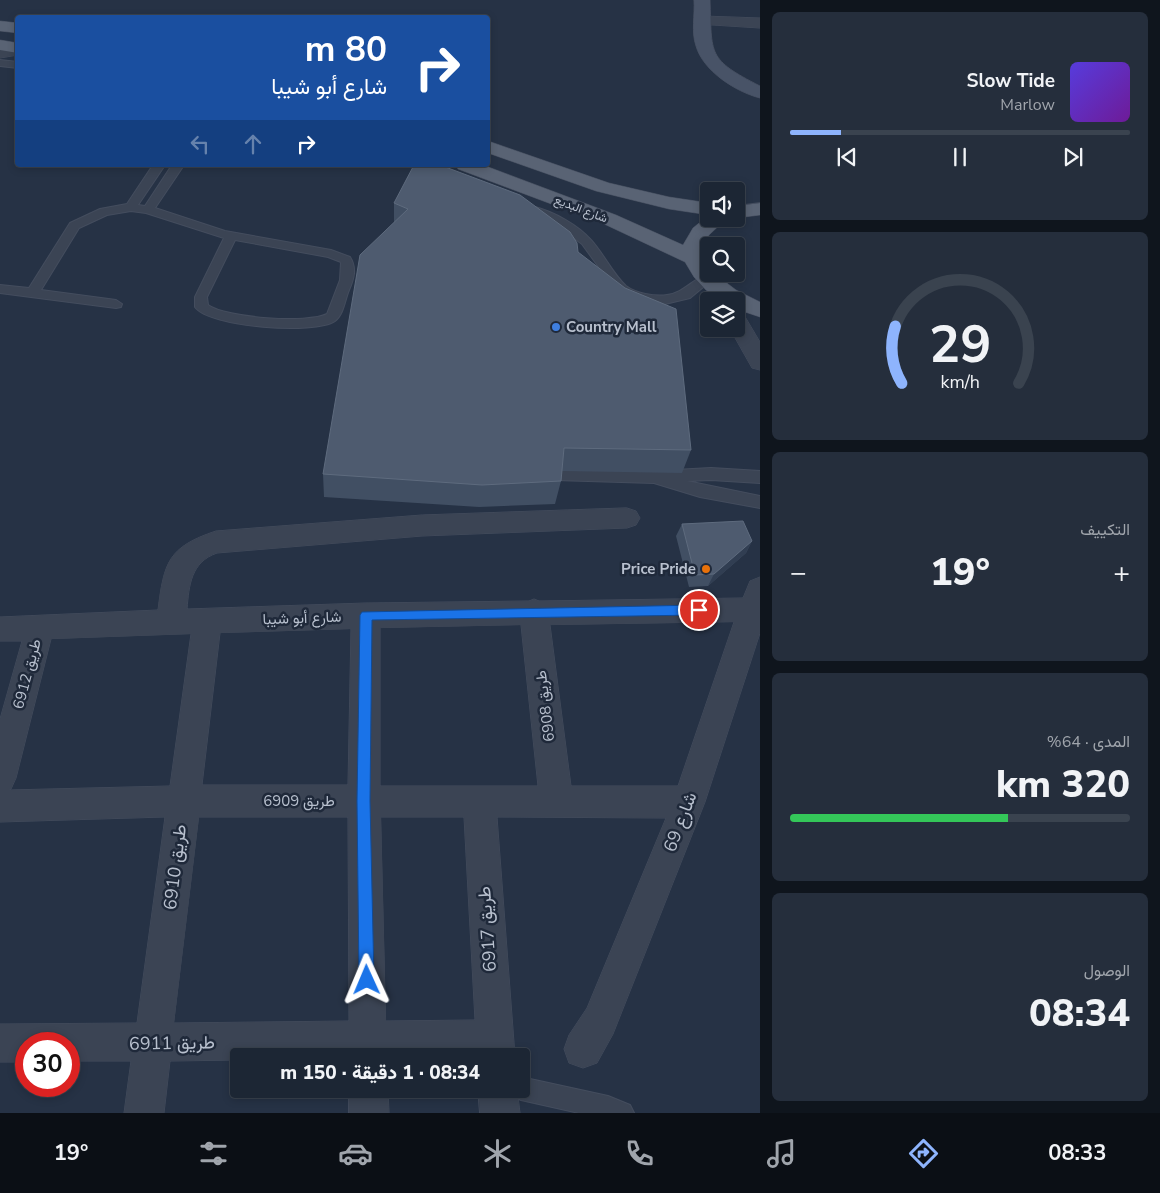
<!DOCTYPE html>
<html lang="ar">
<meta charset="utf-8">
<style>
body{margin:0;font-family:"Nunito Sans",Vazirmatn,sans-serif;background:#252e3c;color:#f1f3f6;direction:rtl;height:100vh;display:flex;flex-direction:column;font-size:19px;white-space:nowrap}
*{box-sizing:border-box;margin:0}
p{font-size:16px;color:#a0a5ac}
.icon{flex:none;width:28px;height:28px;fill:none;stroke:currentColor;stroke-width:2;stroke-linecap:round;stroke-linejoin:round}
.map{position:relative;flex:1;overflow:hidden;direction:ltr}
.panel{display:flex;flex-direction:column;gap:12px;padding:12px;background:#0f151d;width:400px}
.panel>*{flex:none}
.banner{position:absolute;left:15px;top:15px;width:475px;height:152px;border-radius:5px;box-shadow:0 2px 8px #0003,0 0 0 1px #3a434f;direction:rtl;background:#1a4fa0;color:#fff;overflow:hidden}
.fabs{position:absolute;left:700px;top:182px;display:grid;gap:10px}
.fabs a{display:grid;place-items:center;width:45px;height:45px;border-radius:5px;background:#1c2634;box-shadow:0 2px 8px #0003,0 0 0 1px #3a434f;font-size:25px}
.speed{position:absolute;left:15px;top:1032px;display:flex;gap:10px;font-size:25px;font-weight:700;text-align:center}
.speed>*{display:grid;place-content:center;width:65px;height:65px;border-radius:50%;background:#1c2634;box-shadow:0 2px 8px #0003,0 0 0 1px #3a434f;line-height:1}
.speed .limit{border:8px solid #d22;background:#fff;color:#111}
.pin{position:absolute;display:grid;place-items:center;width:42px;height:42px;color:#fff;margin:-21px;border:2px solid #fff;border-radius:50%;box-shadow:0 1px 5px #0007}
.me{position:absolute;width:55px;margin:-28px;rotate:359deg;stroke-linejoin:round;filter:drop-shadow(0 0 4px #0008)}
.turn{display:flex;align-items:center;gap:18px;height:105px;padding:0 20px;font-size:22px}
.turn .icon{width:65px;height:65px;stroke-width:2.5}
.turn b{display:block;font-size:35px;line-height:42px}
.lanes{display:flex;align-items:center;height:48px;padding:0 20px;background:#0003;justify-content:center;gap:25px;direction:ltr}
.lanes .off{opacity:.35}
.big{font-size:38px;font-weight:800;line-height:1.1}
.panel .card{flex:1;display:flex;flex-direction:column;justify-content:center;gap:8px;min-width:0;padding:0 18px;border-radius:8px;background:#252e3c}
.panel .dial{align-items:center;gap:0}
.dial svg{height:130px;overflow:visible;fill:none;stroke:#3a434f;stroke-width:7;stroke-linecap:round;text-anchor:middle}
.dial text{fill:#f1f3f6;stroke:none}
.song{display:flex;align-items:center;gap:15px}
.cover{width:60px;height:60px;border-radius:8px;background:linear-gradient(135deg,hsl(250 70% 55%),hsl(280 70% 35%))}
.played{height:5px;border-radius:2px;background:linear-gradient(90deg,#8eb4fd 15%,#3a434f 15%)}
.keys{display:flex;justify-content:space-around;direction:ltr}
.heat{display:flex;justify-content:space-between;align-items:center;font-size:28px;direction:ltr}
.charge{height:8px;border-radius:4px;background:linear-gradient(90deg,#34c759 64%,#3a434f 0)}
.trip{position:absolute;left:230px;top:1048px;width:300px;height:50px;border-radius:5px;background:#1c2634;box-shadow:0 2px 8px #0003,0 0 0 1px #3a434f;font-weight:800;line-height:50px;text-align:center;direction:rtl}
.menu{display:flex;height:80px;justify-content:space-around;align-items:center;background:#0b0f15;color:#a0a5ac}
.menu .icon{width:35px;height:35px}
.menu .selected{color:#8eb4fd}
.menu b{font-size:22px;color:#f1f3f6}
main{display:flex;flex:1;min-height:0}
.map>svg:first-child{display:block}
</style>
<main>
<section class="panel">
<div class="card">
<div class="song"><i class="cover"></i><div><b>Slow Tide</b><p>Marlow</p></div></div>
<div class="played"></div>
<div class="keys"><svg class="icon" aria-label="previous" viewBox="0 0 24 24"><path d="M18 5L8 12l10 7zM5 5v14"/></svg><svg class="icon" aria-label="pause" viewBox="0 0 24 24"><path d="M8 5v14M16 5v14"/></svg><svg class="icon" aria-label="next" viewBox="0 0 24 24"><path d="M6 5l10 7-10 7zM19 5v14"/></svg></div>
</div>
<div class="card dial"><svg viewBox="0 0 100 80">
<path d="M14 69A42 42 0 1 1 86 69"/>
<path d="M14 69A42 42 0 0 1 10 34" stroke="#8eb4fd"/>
<text x="50" y="56" font-size="32" font-weight="700">29</text>
<text x="50" y="72" font-size="11">km/h</text>
</svg></div>
<div class="card"><p>التكييف</p>
<div class="heat"><a>−</a><b class="big">19°</b><a>+</a></div>
</div>
<div class="card"><p>المدى · 64%</p><b class="big">320 km</b><div class="charge"></div></div>
<div class="card"><p>الوصول</p><b class="big">08:34</b></div>
</section>
<div class="map">
<svg width="760" height="1113" viewBox="0 0 760 1113">
<rect width="100%" height="100%" fill="#263245"/>
<g fill="none" stroke-linecap="round" stroke-linejoin="round">
<g stroke="#444d5e" stroke-width="2">
<path id="lane" d="M0,60L18,62V68L0,66Z
M153,165H165L138,205L145,206L172,165H184L155,208L225,231L331,250L350,257C357,268 354,279 349,290C345,299 344,314 335,321C315,335 209,327 195,307V297L224,238L146,213L131,211L107,215L79,228L41,290L116,300L122,304L121,307L116,308L0,293V285L29,288L70,223L100,209L127,204ZM235,240L328,257L341,262L340,280L327,314C308,324 226,318 208,305L207,297Z
M535,207C554,212 578,225 591,240C603,253 613,274 626,286C635,293 655,297 667,295C684,293 692,279 707,275L713,279L690,298L665,304L640,301L617,292L582,244L558,226L531,214L529,211L531,208Z
M555,468L656,471L711,468L760,471V483L711,480L687,481L760,496V508L700,497L654,483L555,480L550,478L547,474L550,470Z
M521,1077L608,1096L630,1105L634,1113H579L521,1100L513,1096L510,1089H521Z"/>
</g>
<g stroke="#444d5e" stroke-width="1">
<path id="street" d="M703,16L760,18V28L697,24L695,21L697,18Z
M18,45V55L0,58V48Z
M736,313L744,315L760,342V370L752,368L730,329H736Z
M627,508L636,511L640,518L636,525L627,528L422,536L217,553C191,562 189,585 187,609L366,603L529,601L534,599L539,601L743,598L750,581L760,577V633L705,802L613,1034L597,1063L583,1068L569,1063L564,1049L569,1035L587,1008L666,818L497,817L515,1056H239V1060L170,1061L164,1113H124L131,1061H69V1044H26V1062H0V1024L137,1023L165,817L0,822V719L22,641H0V617L158,610C164,562 168,547 216,531L422,515ZM734,622L678,786H571L550,625ZM521,625L538,786H380V628ZM351,629L348,785H202L220,633ZM191,634L170,786L9,790L11,789L16,778L51,639ZM199,817H348L349,1021L174,1023ZM381,817H464L475,1020L386,1021Z
M349,1089H388L389,1113H349Z
M478,1089H517L520,1113H480Z"/>
</g>
<g stroke="#444d5e" stroke-width="1">
<path id="secondary" d="M694,0H710C712,55 707,59 760,86V98C736,92 703,71 696,46C691,32 695,15 694,0Z"/>
</g>
<g stroke="#444d5e" stroke-width="1">
<path id="primary" d="M0,21L18,23V33L0,31Z
M0,40L18,43V53L0,50Z
M488,141L609,183L669,197L709,203V219H726L709,235L704,246L709,274H715L736,290L760,302V317L736,309V301H723L706,290L694,277L685,262L602,223L458,169L456,165H483L616,215L683,245L693,228L709,215L669,209L596,191L488,153Z
M760,203V215L736,218V206Z"/>
</g>
<use href="#lane" fill="#3b4454" fill-rule="evenodd"/>
<use href="#street" fill="#3b4454" fill-rule="evenodd"/>
<use href="#secondary" fill="#485367" fill-rule="evenodd"/>
<use href="#primary" fill="#596374" fill-rule="evenodd"/>
</g>
<path fill="#414f63" d="M394,203L578,252L691,450L682,473L562,471L561,481L555,504L479,507L324,497L323,474L394,223Z
M682,524L752,541L746,553L708,586L689,587L676,536Z"/>
<path fill="#313e52" d="M752,541L746,553L708,586L714,574Z"/>
<path fill="#4e5b6f" stroke="#5e6b7e" d="M414,165H440L520,195L570,232L577,243L578,252L625,288L676,309L691,450L564,448L561,481L482,485L323,474L360,255L408,209L394,203Z
M743,521L752,541L714,574L695,575L682,524Z"/>
<path fill="#1a73e8" stroke="#114b97" d="M699,605L703,607L705,610L703,614L699,615L372,620L370,801L374,980L372,986L367,988L361,986L359,980L357,801L360,615L362,612Z"/>
<circle fill="#3f7fe0" stroke="#1f293a" stroke-width="2" cx="556" cy="327" r="5"/>
<circle fill="#e8710a" stroke="#1f293a" stroke-width="2" cx="706" cy="569" r="5"/>
<g text-anchor="middle" dominant-baseline="central" stroke-width="5" stroke-linejoin="round" paint-order="stroke">
<g font-size="12" fill="#b8c0ce" stroke="#1f293a">
<text transform="translate(581 209) rotate(21)">شارع البديع</text>
</g>
<g font-size="15" font-weight="bold" fill="#b8c0ce" stroke="#1f293a" text-anchor="start">
<text x="566" y="327">Country Mall</text>
<text x="696" y="569" text-anchor="end">Price Pride</text>
</g>
<g font-size="15" fill="#b8c0ce" stroke="#1f293a">
<text transform="translate(302 618) rotate(-2)">شارع أبو شيبا</text>
<text transform="translate(27 674) rotate(-75)">طريق 6912</text>
<text transform="translate(545 706) rotate(-97)">طريق 6908</text>
<text x="299" y="801">طريق 6909</text>
</g>
<g font-size="18" fill="#b8c0ce" stroke="#1f293a">
<text transform="translate(680 822) rotate(-69)">شارع 69</text>
<text transform="translate(175 867) rotate(-83)">طريق 6910</text>
<text transform="translate(487 929) rotate(-94)">طريق 6917</text>
<text transform="translate(172 1043) rotate(-1)">طريق 6911</text>
</g>
</g>
</svg>
<div class="fabs">
<a><svg class="icon" aria-label="sound" viewBox="0 0 24 24"><path d="M4 9h4l5-4v14l-5-4H4zM17 9q2 3 0 6"/></svg></a>
<a><svg class="icon" aria-label="search" viewBox="0 0 24 24"><circle cx="10" cy="10" r="6"/><path d="M15 15l6 6"/></svg></a>
<a><svg class="icon" aria-label="layers" viewBox="0 0 24 24"><path d="M12 4l9 5-9 5-9-5zM3 14l9 5 9-5"/></svg></a>
</div>
<div class="speed"><div class="limit">30</div></div>
<div class="pin" style="left:699px;top:610px;background:#d93025"><svg class="icon" aria-label="arrive" viewBox="0 0 24 24"><path d="M6 21V4h12l-3 4 3 4H6"/></svg></div>
<svg class="me" style="left:367px;top:980px" viewBox="-20 -20 40 40"><path d="M0-17L14 15 0 8-14 15z" fill="#1a73e8" stroke="#fff" stroke-width="4"/></svg>
<div class="trip">08:34 · 1 دقيقة · 150 m</div>
<div class="banner">
<div class="turn"><svg class="icon" aria-label="right" viewBox="0 0 24 24"><path d="M7 20v-9h11M14 6l5 5-5 5"/></svg><div><b>80 m</b>شارع أبو شيبا</div></div>
<div class="lanes"><svg class="icon off" aria-label="left" viewBox="0 0 24 24"><path d="M17 20v-9H6M10 6l-5 5 5 5"/></svg><svg class="icon off" aria-label="ahead" viewBox="0 0 24 24"><path d="M12 20V5M6 11l6-6 6 6"/></svg><svg class="icon" aria-label="right" viewBox="0 0 24 24"><path d="M7 20v-9h11M14 6l5 5-5 5"/></svg></div>
</div>
</div>
</main>
<nav class="menu">
<b>08:33</b>
<svg class="icon selected" aria-label="directions" viewBox="0 0 24 24"><path d="M12 3l9 9-9 9-9-9zM9 14v-3h6M13 9l2 2-2 2"/></svg>
<svg class="icon" aria-label="music" viewBox="0 0 24 24"><path d="M9 18V5l10-2v13"/><circle cx="6" cy="18" r="3"/><circle cx="16" cy="16" r="3"/></svg>
<svg class="icon" aria-label="phone" viewBox="0 0 24 24"><path d="M5 4h4l2 5-3 2q2 4 5 5l2-3 5 2v4C11 20 4 13 5 4z"/></svg>
<svg class="icon" aria-label="climate" viewBox="0 0 24 24"><path d="M12 3v18M4 7l16 10M4 17L20 7"/></svg>
<svg class="icon" aria-label="car" viewBox="0 0 24 24"><path d="M5 17H2v-5l4-1 3-4h7l3 4 3 1v5h-3M9 17h6M6 11h13"/><circle cx="7" cy="17" r="2"/><circle cx="17" cy="17" r="2"/></svg>
<svg class="icon" aria-label="filters" viewBox="0 0 24 24"><path d="M4 7h16M4 17h16"/><circle cx="9" cy="7" r="2"/><circle cx="15" cy="17" r="2"/></svg>
<b>19°</b>
</nav>
